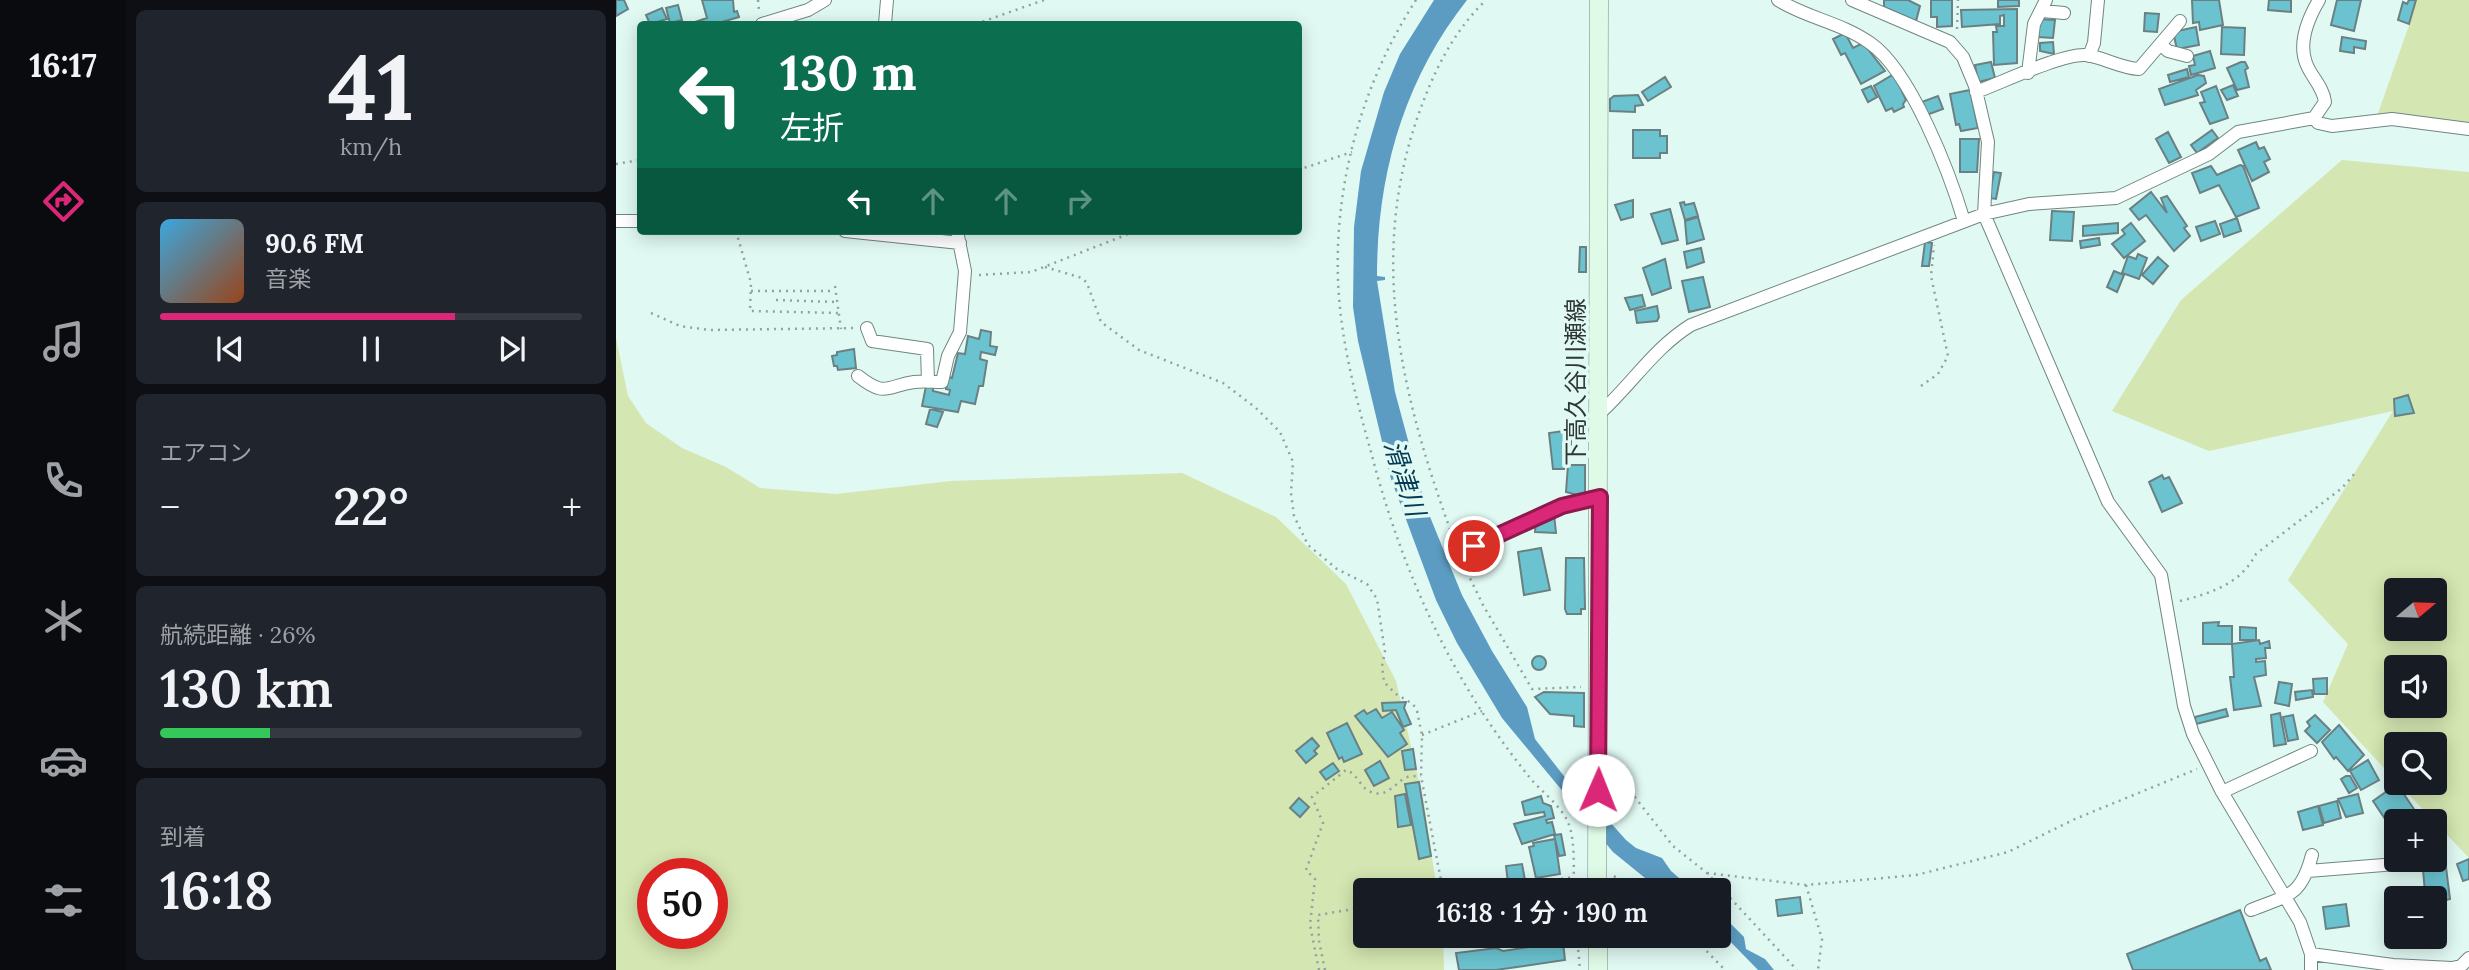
<!DOCTYPE html>
<html lang="ja">
<meta charset="utf-8">
<style>
body{margin:0;font-family:Lora,"Noto Sans JP",serif;background:#20242c;color:#f1f3f6;height:100vh;display:flex;flex-direction:column;font-size:26px;white-space:nowrap}
*{box-sizing:border-box;margin:0}
p{font-size:23px;color:#9ea1a6}
.icon{flex:none;width:38px;height:38px;fill:none;stroke:currentColor;stroke-width:2;stroke-linecap:round;stroke-linejoin:round}
.map{position:relative;flex:1;overflow:hidden}
.drawer{display:flex;flex-direction:column;gap:10px;padding:10px;background:#0d0f14;width:490px}
.drawer>*{flex:none}
.guide{position:absolute;left:21px;top:21px;width:665px;height:214px;border-radius:7px;box-shadow:0 4px 18px #0003;background:#0b6e4f;color:#fff;overflow:hidden}
.needle{width:46px;rotate:71deg}
.tools{position:absolute;left:1768px;top:578px;display:grid;gap:14px}
.tools a{display:grid;place-items:center;width:63px;height:63px;border-radius:7px;background:#171b24;box-shadow:0 4px 18px #0003;font-size:35px}
.speed{position:absolute;left:21px;top:858px;display:flex;gap:14px;font-size:35px;font-weight:700;text-align:center}
.speed>*{display:grid;place-content:center;width:91px;height:91px;border-radius:50%;background:#171b24;box-shadow:0 4px 18px #0003;line-height:1}
.speed .limit{border:10px solid #d22;background:#fff;color:#111}
.pin{position:absolute;display:grid;place-items:center;width:60px;height:60px;color:#fff;margin:-30px;border:4px solid #fff;border-radius:50%;box-shadow:0 2px 7px #0007}
.me{position:absolute;width:77px;margin:-38px;rotate:1deg;stroke-linejoin:round;filter:drop-shadow(0 0 5px #0008)}
.turn{display:flex;align-items:center;gap:24px;height:147px;padding:0 28px;font-size:32px}
.turn .icon{width:91px;height:91px;stroke-width:2.5}
.turn b{display:block;font-size:49px;line-height:60px}
.lanes{display:flex;align-items:center;height:66px;padding:0 28px;background:#0003;justify-content:center;gap:35px;direction:ltr}
.lanes .off{opacity:.35}
.big{font-size:52px;font-weight:600;line-height:1.1}
.drawer .tile{flex:1;display:flex;flex-direction:column;justify-content:center;gap:10px;min-width:0;padding:0 24px;border-radius:10px;background:#20242c}
.drawer .dial{align-items:center;gap:0}
.dial b{font-size:91px;line-height:1}
.song{display:flex;align-items:center;gap:21px}
.cover{width:84px;height:84px;border-radius:10px;background:linear-gradient(135deg,hsl(200 70% 55%),hsl(20 70% 35%))}
.played{height:7px;border-radius:4px;background:linear-gradient(90deg,#db2777 70%,#363941 70%)}
.keys{display:flex;justify-content:space-around;direction:ltr}
.heat{display:flex;justify-content:space-between;align-items:center;font-size:38px;direction:ltr}
.charge{height:10px;border-radius:5px;background:linear-gradient(90deg,#34c759 26%,#363941 0)}
.trip{position:absolute;left:737px;top:878px;width:378px;height:70px;border-radius:7px;background:#171b24;box-shadow:0 4px 18px #0003;font-weight:600;line-height:70px;text-align:center}
main{display:flex;flex:1;min-height:0}
.tabs{display:flex;flex-direction:column;width:126px;justify-content:space-around;align-items:center;background:#090b0e;color:#9ea1a6}
.tabs .icon{width:49px;height:49px}
.tabs .active{color:#db2777}
.tabs b{font-size:32px;color:#f1f3f6}
.map>svg:first-child{display:block}
</style>
<main>
<nav class="tabs">
<b>16:17</b>
<svg class="icon active" aria-label="directions" viewBox="0 0 24 24"><path d="M12 3l9 9-9 9-9-9zM9 14v-3h6M13 9l2 2-2 2"/></svg>
<svg class="icon" aria-label="music" viewBox="0 0 24 24"><path d="M9 18V5l10-2v13"/><circle cx="6" cy="18" r="3"/><circle cx="16" cy="16" r="3"/></svg>
<svg class="icon" aria-label="phone" viewBox="0 0 24 24"><path d="M5 4h4l2 5-3 2q2 4 5 5l2-3 5 2v4C11 20 4 13 5 4z"/></svg>
<svg class="icon" aria-label="climate" viewBox="0 0 24 24"><path d="M12 3v18M4 7l16 10M4 17L20 7"/></svg>
<svg class="icon" aria-label="car" viewBox="0 0 24 24"><path d="M5 17H2v-5l4-1 3-4h7l3 4 3 1v5h-3M9 17h6M6 11h13"/><circle cx="7" cy="17" r="2"/><circle cx="17" cy="17" r="2"/></svg>
<svg class="icon" aria-label="filters" viewBox="0 0 24 24"><path d="M4 7h16M4 17h16"/><circle cx="9" cy="7" r="2"/><circle cx="15" cy="17" r="2"/></svg>
</nav>
<section class="drawer">
<div class="tile dial"><b>41</b><p>km/h</p></div>
<div class="tile">
<div class="song"><i class="cover"></i><div><b>90.6 FM</b><p>音楽</p></div></div>
<div class="played"></div>
<div class="keys"><svg class="icon" aria-label="previous" viewBox="0 0 24 24"><path d="M18 5L8 12l10 7zM5 5v14"/></svg><svg class="icon" aria-label="pause" viewBox="0 0 24 24"><path d="M8 5v14M16 5v14"/></svg><svg class="icon" aria-label="next" viewBox="0 0 24 24"><path d="M6 5l10 7-10 7zM19 5v14"/></svg></div>
</div>
<div class="tile"><p>エアコン</p>
<div class="heat"><a>−</a><b class="big">22°</b><a>+</a></div>
</div>
<div class="tile"><p>航続距離 · 26%</p><b class="big">130 km</b><div class="charge"></div></div>
<div class="tile"><p>到着</p><b class="big">16:18</b></div>
</section>
<div class="map">
<svg width="1853" height="970" viewBox="0 0 1853 970">
<rect width="100%" height="100%" fill="#e1f9f3"/>
<path fill="#d4e6b1" fill-rule="evenodd" d="M1798,0H1853V129L1760,119L1797,14Z
M1726,160L1853,172V858L1781,782H1818V744H1780V781L1707,702L1732,644L1672,580L1777,411L1593,451L1496,411L1565,300ZM1780,590H1818V628H1780ZM1780,667H1818V705H1780Z
M0,338L12,396L30,423L66,448L110,467L144,488L220,494L335,481L566,473L660,517L730,584L780,681L808,803L821,891H749V936H827L828,970H0ZM37,873H96V933H37Z"/>
<path fill="#5c9cc2" d="M818,0H851C788,80 761,174 761,276L769,277V280L761,281L779,392L810,507L846,595L876,651L911,707L919,739L951,780L968,793L1010,840L1020,848L1046,858L1055,871L1078,891H1045L997,852L886,718L841,643L820,600L775,479L742,341L737,307L738,227L745,171L768,92L784,54Z
M1103,912L1128,937L1130,949L1149,959L1158,970H1142L1103,930Z"/>
<path fill="#6bc3d0" stroke="#6a8083" stroke-width="2" d="M0,0H8L12,9L0,16Z
M86,0H117L118,12L121,11L123,17L99,24H73L91,18Z
M1268,0H1292L1304,6L1300,21L1268,7Z
M1315,0H1336V26L1321,27V17H1315Z
M1382,0H1403V6L1382,7Z
M1576,0H1603L1607,25L1584,30L1583,22L1577,23Z
M1653,0H1675V12L1652,10Z
M1721,0H1745L1738,31L1715,25Z
M1793,0H1800L1793,24L1782,20L1787,2L1791,4Z
M62,5L66,20L54,23L50,8Z
M46,8L51,19L34,24L30,15Z
M1401,9V63L1378,65L1377,32H1381L1380,26H1388V15L1384,16V24L1346,27L1345,10Z
M1529,13L1543,14L1541,32L1528,31Z
M1424,19L1439,20L1437,38L1422,37Z
M1580,27L1583,45L1561,49L1557,32Z
M1606,27L1629,28L1628,55L1605,54Z
M1229,33L1237,48L1247,43L1269,71L1245,84L1229,53L1225,55L1217,39Z
M1726,37L1750,41L1749,49L1738,47V53L1724,51Z
M1437,42L1438,54L1424,51V43Z
M1594,51L1599,68L1575,75L1573,66L1579,65L1577,56Z
M1375,62L1379,78L1362,82L1359,65Z
M1625,62H1629L1632,68L1629,70L1633,87L1621,90L1611,68Z
M1571,69L1573,77L1554,82L1552,75Z
M1278,74L1290,100L1287,104L1288,107L1278,112L1276,108L1270,111L1258,86Z
M1582,75L1588,76L1590,83L1580,90L1582,95L1549,105L1543,89Z
M1049,77L1055,87L1032,101L1026,92Z
M1617,85L1622,96L1611,100L1605,90Z
M1255,86L1261,97L1252,102L1246,90Z
M1600,86L1612,118L1594,124L1584,103L1589,102L1585,92Z
M1354,90L1362,128L1345,131L1343,124L1340,125L1334,94Z
M1022,95L1027,105L1019,106V112L994,111V99L998,96Z
M1322,96L1327,109L1308,116L1303,103Z
M1017,130H1044V136H1051V153H1044V158H1017Z
M1596,130L1602,138L1581,153L1575,145Z
M1552,132L1565,157L1553,163L1540,139Z
M1344,139H1363L1361,172H1344Z
M1640,142L1643,149L1648,147L1654,159L1648,162L1653,172L1636,181L1622,150Z
M1624,165L1627,166L1643,208L1620,217L1603,185L1584,193L1576,173L1595,166L1601,175Z
M1378,172L1385,173L1380,199L1373,198Z
M1535,192L1551,213L1545,198L1551,196L1571,226L1568,228L1574,236L1558,251L1530,215L1523,220L1514,209Z
M1017,200V217L1005,220L999,205Z
M1068,202L1069,205L1078,203L1082,216L1069,220L1064,203Z
M1054,209L1062,240L1046,244L1035,214Z
M1436,211L1458,212L1456,241L1434,240Z
M1082,217L1088,239L1071,244L1069,221Z
M1621,218L1625,231L1608,237L1604,224Z
M1599,221L1604,234L1585,241L1580,227Z
M1502,223V233L1467,236V226Z
M1515,223L1529,241L1508,258L1496,244L1509,234L1506,230Z
M1483,238L1484,245L1465,248L1464,241Z
M1309,242L1316,243L1313,266H1306Z
M964,247H970V272H963Z
M1085,248L1088,262L1071,268L1068,252Z
M1522,254L1531,258L1523,279L1506,273L1512,256L1520,259Z
M1542,257L1552,266L1537,284L1526,275Z
M1049,259L1055,288L1036,295L1027,268Z
M1498,271L1508,275L1501,292L1491,287Z
M1087,277L1094,307L1073,312L1066,281Z
M1026,295L1029,306L1014,310L1009,298Z
M1041,306L1043,317L1041,321L1021,323L1019,311Z
M365,330L375,332L374,346L381,347L379,355L365,352L364,359L371,361L367,386H363L359,404L345,401L342,412L306,406L310,386L317,387V391L333,395L334,390L330,389L332,377L336,378L342,353L349,354L352,336L363,339Z
M238,349L240,368L222,370L221,366H218L216,356L221,355V352Z
M1792,395L1798,413L1779,416L1778,399Z
M314,409L327,412L321,427L310,424Z
M955,430V455H952L948,469H937L933,433Z
M952,465H969V497L950,492Z
M1546,475L1548,479L1553,477L1566,503L1546,512L1533,482Z
M938,514L940,533L919,532L920,520Z
M925,548L934,590L908,595L902,552Z
M950,558H968L969,609H965V614H951L949,609Z
M1603,622L1602,626H1616V644H1587V623Z
M1624,627L1640,628V640H1624Z
M1643,640L1644,644L1653,641L1654,648H1649L1650,658L1640,659V662L1649,661L1650,675L1638,677L1645,706L1618,710L1614,677H1618L1616,644Z
M916 663a7 7 0 1 1 14 0a7 7 0 1 1-14 0Z
M1711,678V694H1698L1697,679Z
M1663,682L1676,684L1673,706L1659,703Z
M1696,690L1697,697L1680,700L1679,692Z
M928,692L968,693V727L958,726V716L934,714L919,697Z
M790,702L788,708L795,724L787,727L780,710L767,711L766,703Z
M760,709L766,718L776,712L788,730L784,733L791,744L772,757L739,716L748,710L751,714Z
M1610,709L1612,716L1580,724L1579,717Z
M1664,713L1670,744L1658,746L1655,715Z
M1677,715L1682,739L1672,741L1667,717Z
M1699,715L1714,730L1701,743L1689,731L1694,726L1691,722Z
M731,723L746,754L728,762L726,757L723,759L711,733Z
M1723,725L1748,755L1732,771L1720,757L1718,759L1706,742Z
M696,738L703,746L698,751L701,754L690,763L680,751Z
M797,749L800,769L789,770L786,751Z
M1752,760L1763,780L1745,790L1734,771Z
M764,761L773,778L758,786L749,770Z
M717,763L723,771L710,780L704,772Z
M1730,776H1734L1741,788L1733,793L1725,779Z
M803,782L815,856L803,859L789,784Z
M1781,784L1806,821H1780L1779,841L1773,825L1757,801Z
M789,794L795,825L782,827L779,796Z
M1742,794L1747,813L1730,817L1722,799Z
M925,796L927,803L935,806L938,818L930,820L931,823L936,822L939,834L906,844L898,824L929,816L928,812L909,815L906,802Z
M683,798L693,807L684,817L674,808Z
M1721,801L1725,818L1708,823L1703,806Z
M1702,806L1707,825L1687,830L1682,812Z
M945,834L949,855L943,856L938,835Z
M939,839L944,874L920,878L913,847L918,846L917,843Z
M1824,849L1827,865L1810,869L1809,859H1818V850Z
M1853,859V879L1847,881L1841,864Z
M906,864L909,880L892,883L890,866Z
M1830,867L1834,899L1818,903V898H1800L1799,893L1809,892L1807,870Z
M1184,897L1186,913L1162,916L1160,900Z
M1730,904L1733,926L1710,929L1707,907Z
M1624,910L1644,961L1650,958L1655,970H1517L1511,954Z
M947,942L949,960L880,970H843L840,953L880,948L887,951Z"/>
<g fill="none" stroke-linecap="round" stroke-linejoin="round">
<g stroke="#708681" stroke-width="14">
<path id="minor" d="M1162,0C1191,18 1226,23 1254,43C1295,71 1334,174 1348,221
M1236,0L1334,42L1347,57L1359,86L1372,142L1368,214L1492,502L1545,575L1568,706L1577,734L1606,792L1684,922L1695,954V970
M1427,11L1448,13
M146,24L192,10L209,0
M269,24L271,0
M1545,45L1552,51L1571,56
M1473,56L1478,43L1482,0
M1412,73L1418,24L1430,0
M1360,92C1385,83 1447,53 1470,55C1487,57 1504,68 1523,69L1564,21
M1698,118L1702,123L1716,126L1776,119L1853,129
M0,221H24
M229,231L344,243
M251,328L256,341L311,349L312,382
M242,376C270,398 270,386 298,382C307,381 317,382 326,382L332,356L344,332L349,271L341,231
M984,413C1016,384 1038,348 1075,325L1368,214L1413,204L1500,198L1593,154L1622,132L1698,118L1709,102C1707,86 1695,77 1690,63C1682,42 1693,17 1703,0
M843,554L946,506L984,497
M1606,792L1695,751
M1692,871L1793,863
M1635,910C1672,895 1685,897 1696,855
M1695,954L1777,965L1836,968L1845,966L1853,958"/>
</g>
<g stroke="#708681" stroke-width="19">
<path id="secondary" d="M981,891L983,0
M982,936V970"/>
</g>
<path stroke="#92a39f" stroke-width="2.5" stroke-dasharray="2 5" stroke-linecap="butt" d="M142,0L143,11
M800,0C744,86 715,194 723,297C727,349 741,402 755,452C777,537 810,621 856,696C873,724 894,753 914,778C926,792 944,805 952,822C960,842 957,870 958,891
M360,24L428,0
M1341,29L1342,0
M0,164L24,160
M682,170L736,152
M120,231L135,283L134,311L222,313
M429,267L466,278L471,283L485,322L523,350L607,383L640,408L664,432L677,462L675,493L678,516L692,545L721,569L751,584L761,599L769,652L766,666L768,682L780,694L797,704L801,711L806,735L805,776L827,891
M363,275L415,272L520,231
M219,286L225,329
M135,291H219
M160,300L221,302
M35,313L64,326L93,330L240,328
M1305,386L1322,374L1332,356L1315,276L1318,245
M839,543C787,401 750,261 803,113C818,71 837,32 870,0
M848,566L867,605L916,689L965,687
M1564,601C1596,593 1624,584 1640,554L1726,488L1739,473
M806,735L866,711
M997,769L1057,846L1091,873L1181,970
M1091,873L1190,885L1300,875L1392,852L1459,819L1581,769
M998,876L1018,891
M1190,885L1206,939L1202,970
M862,891L958,877
M961,936L964,970
M1076,936L1109,970
M703,970L694,925L699,879L690,870L707,823L696,797L730,770C742,774 744,788 755,792C771,798 777,785 789,778C793,776 800,776 805,776
M709,970L703,941L702,915L749,907"/>
<use href="#minor" stroke="#fff" stroke-width="12"/>
<use href="#secondary" stroke="#dffae6" stroke-width="18"/>
</g>
<g fill="none" stroke-linecap="round" stroke-linejoin="round">
<g stroke="#8e194d" stroke-width="18">
<path id="route" d="M858,546L946,506L984,497L982,790"/>
</g>
<use href="#route" stroke="#db2777" stroke-width="12"/>
</g>
<g text-anchor="middle" dominant-baseline="central" stroke-width="7" stroke-linejoin="round" paint-order="stroke">
<g font-size="24" fill="#2e3735" stroke="#e1f9f3">
<text transform="translate(959 382) rotate(-90)">下高久谷川瀬線</text>
</g>
<g font-size="26" font-style="italic" fill="#033b55" stroke="#e1f9f3">
<text transform="translate(789 478) rotate(72)">滑津川</text>
</g>
</g>
</svg>
<div class="tools">
<a><svg class="needle" viewBox="-14 -14 28 28"><path d="M0-13l5 13h-10z" fill="#e53935"/><path d="M0 13l5-13h-10z" fill="#9ea1a6"/></svg></a>
<a><svg class="icon" aria-label="sound" viewBox="0 0 24 24"><path d="M4 9h4l5-4v14l-5-4H4zM17 9q2 3 0 6"/></svg></a>
<a><svg class="icon" aria-label="search" viewBox="0 0 24 24"><circle cx="10" cy="10" r="6"/><path d="M15 15l6 6"/></svg></a>
<a>+</a>
<a>−</a>
</div>
<div class="speed"><div class="limit">50</div></div>
<div class="pin" style="left:858px;top:546px;background:#d93025"><svg class="icon" aria-label="arrive" viewBox="0 0 24 24"><path d="M6 21V4h12l-3 4 3 4H6"/></svg></div>
<svg class="me" style="left:982px;top:790px" viewBox="-20 -20 40 40"><circle r="19" fill="#fff"/><path d="M0-13L10 11 0 6-10 11z" fill="#db2777"/></svg>
<div class="trip">16:18 · 1 分 · 190 m</div>
<div class="guide">
<div class="turn"><svg class="icon" aria-label="left" viewBox="0 0 24 24"><path d="M17 20v-9H6M10 6l-5 5 5 5"/></svg><div><b>130 m</b>左折</div></div>
<div class="lanes"><svg class="icon" aria-label="left" viewBox="0 0 24 24"><path d="M17 20v-9H6M10 6l-5 5 5 5"/></svg><svg class="icon off" aria-label="ahead" viewBox="0 0 24 24"><path d="M12 20V5M6 11l6-6 6 6"/></svg><svg class="icon off" aria-label="ahead" viewBox="0 0 24 24"><path d="M12 20V5M6 11l6-6 6 6"/></svg><svg class="icon off" aria-label="right" viewBox="0 0 24 24"><path d="M7 20v-9h11M14 6l5 5-5 5"/></svg></div>
</div>
</div>
</main>
